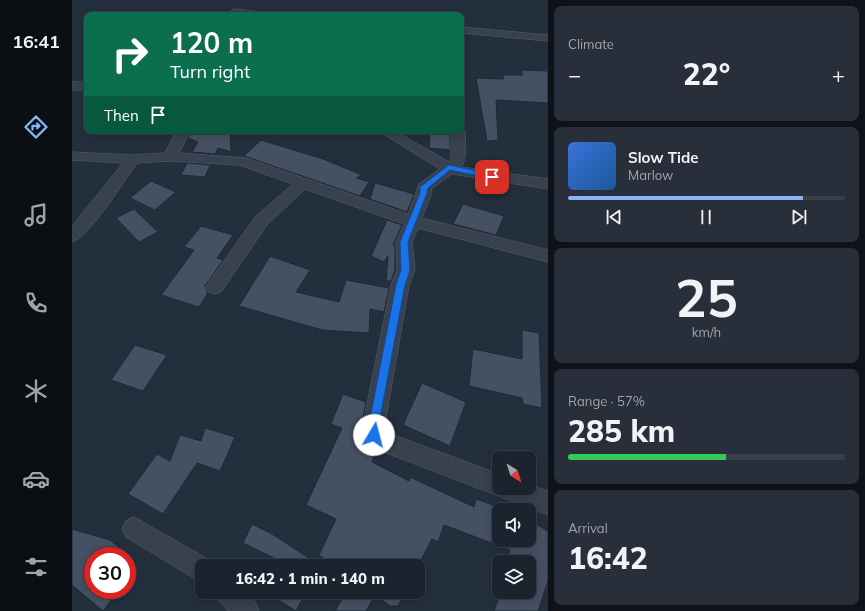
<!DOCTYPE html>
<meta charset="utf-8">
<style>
body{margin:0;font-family:Mulish,sans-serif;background:#282f3a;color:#f1f3f6;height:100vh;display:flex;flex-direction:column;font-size:15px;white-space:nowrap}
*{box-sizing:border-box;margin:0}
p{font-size:13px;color:#a0a4aa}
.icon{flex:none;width:22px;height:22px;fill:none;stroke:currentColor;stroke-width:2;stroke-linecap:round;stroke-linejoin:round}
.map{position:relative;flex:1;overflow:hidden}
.panel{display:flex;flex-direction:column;gap:6px;padding:6px;background:#0f1319;width:317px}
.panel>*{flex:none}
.top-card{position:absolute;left:12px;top:12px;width:380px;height:122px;border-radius:8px;box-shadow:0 2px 10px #0003,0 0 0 1px #39404a;background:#0b6e4f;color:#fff;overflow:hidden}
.needle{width:26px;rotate:142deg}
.tools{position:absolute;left:420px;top:451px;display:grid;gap:8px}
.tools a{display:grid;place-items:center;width:44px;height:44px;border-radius:8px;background:#1b232e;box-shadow:0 2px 10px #0003,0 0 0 1px #39404a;font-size:20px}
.speed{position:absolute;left:12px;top:547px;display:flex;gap:8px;font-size:20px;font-weight:700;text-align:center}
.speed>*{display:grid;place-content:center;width:52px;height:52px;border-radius:50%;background:#1b232e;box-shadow:0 2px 10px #0003,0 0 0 1px #39404a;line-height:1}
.speed .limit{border:6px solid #d22;background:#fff;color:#111}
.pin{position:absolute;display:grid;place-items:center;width:34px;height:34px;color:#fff;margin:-17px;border-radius:8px;box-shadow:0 2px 6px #0006}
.me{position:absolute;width:44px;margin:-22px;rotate:8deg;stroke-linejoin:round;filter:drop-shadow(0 0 3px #0008)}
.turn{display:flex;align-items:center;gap:14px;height:84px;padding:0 20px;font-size:18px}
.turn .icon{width:52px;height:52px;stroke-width:2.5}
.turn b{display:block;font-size:28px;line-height:34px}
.then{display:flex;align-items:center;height:38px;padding:0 20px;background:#0003;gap:8px;font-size:15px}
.big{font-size:30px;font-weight:800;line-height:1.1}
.panel .card{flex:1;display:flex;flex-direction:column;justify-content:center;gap:6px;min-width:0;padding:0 14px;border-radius:8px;background:#282f3a}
.panel .dial{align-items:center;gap:0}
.dial b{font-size:52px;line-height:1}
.song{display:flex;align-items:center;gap:12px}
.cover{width:48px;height:48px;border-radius:6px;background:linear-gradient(135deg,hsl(220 70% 55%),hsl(210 70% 35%))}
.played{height:4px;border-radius:2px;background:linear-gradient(90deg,#8ab4f8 85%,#39404a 85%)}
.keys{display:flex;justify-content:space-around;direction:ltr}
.heat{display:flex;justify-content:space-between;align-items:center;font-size:22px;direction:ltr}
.charge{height:6px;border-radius:3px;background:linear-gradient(90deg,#34c759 57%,#39404a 0)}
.trip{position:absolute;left:123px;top:559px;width:230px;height:40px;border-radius:8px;background:#1b232e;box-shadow:0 2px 10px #0003,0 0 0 1px #39404a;font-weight:800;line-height:40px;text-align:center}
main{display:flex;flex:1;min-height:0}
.tab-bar{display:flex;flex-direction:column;width:72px;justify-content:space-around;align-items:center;background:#0b0e12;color:#a0a4aa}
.tab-bar .icon{width:28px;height:28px}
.tab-bar .current{color:#8ab4f8}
.tab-bar b{font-size:18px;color:#f1f3f6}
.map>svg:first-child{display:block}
</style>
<main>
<nav class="tab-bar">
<b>16:41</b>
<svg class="icon current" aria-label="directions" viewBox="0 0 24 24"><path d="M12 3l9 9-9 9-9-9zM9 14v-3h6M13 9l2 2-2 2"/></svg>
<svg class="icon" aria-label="music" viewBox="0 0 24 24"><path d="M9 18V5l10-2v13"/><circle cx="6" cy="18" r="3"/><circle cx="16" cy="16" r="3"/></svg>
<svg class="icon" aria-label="phone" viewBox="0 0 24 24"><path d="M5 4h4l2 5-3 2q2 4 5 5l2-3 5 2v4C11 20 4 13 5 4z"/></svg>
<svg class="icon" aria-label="climate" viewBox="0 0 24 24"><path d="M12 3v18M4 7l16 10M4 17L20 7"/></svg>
<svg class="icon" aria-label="car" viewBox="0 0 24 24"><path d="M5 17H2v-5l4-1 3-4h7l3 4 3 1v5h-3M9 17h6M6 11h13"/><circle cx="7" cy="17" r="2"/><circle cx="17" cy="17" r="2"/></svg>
<svg class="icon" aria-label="filters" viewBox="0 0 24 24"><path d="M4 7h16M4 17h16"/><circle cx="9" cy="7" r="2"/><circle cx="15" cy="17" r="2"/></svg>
</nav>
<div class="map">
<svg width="476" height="611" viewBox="0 0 476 611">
<rect width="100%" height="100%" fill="#242f3e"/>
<path fill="#455162" stroke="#1f2835" d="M449,70L476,71V103L424,100L426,140L415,141L404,78L432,79L431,75H451Z
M119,131H158L159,152L146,148L143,154L120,152L126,142L116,138Z
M358,131H378V150L357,148Z
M189,140L251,159L290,175L284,178L297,182L288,196L172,156Z
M115,163L138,165L133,177L109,175Z
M79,181L104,192L83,210L58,198Z
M303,183L342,194L335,212L298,199Z
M391,204L432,216L424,235L381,224Z
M62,209L86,232L67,242L44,218Z
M315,220L330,225L321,245H323V270L319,281H314L316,256L312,262L299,256Z
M129,226L161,235L145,258L151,260L133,286L136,293L127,307L89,295L122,250L112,247Z
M198,256L238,270L224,292L267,302L274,280L317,288L312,312L298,309L297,333L250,330L167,306Z
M450,330L467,333L470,408L451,404L450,398L397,386L401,349L450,359Z
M63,345L95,355L71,391L39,380Z
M350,383L394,402L378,446L331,425Z
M271,394L294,402L289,429L293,442L304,450L300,462L337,481L338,477L402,507L404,499L435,510H427V540H457V520L476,531V581L466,611H422L428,594L422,591L427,579V592H457V562H433L438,550L372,525L366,542L360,539L346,566H263L247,555L264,519L234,505L270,428L259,424Z
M133,428L163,437L148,471L125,463L91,514L56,494L85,454L98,461L108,435L129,441Z
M180,524L200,534L249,566H197L202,558L171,543Z
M0,529L38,540L58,556H21V590H47L31,611L0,585Z
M194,592H234L224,611Z
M274,592H333L326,606H318L303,595L294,611H263Z"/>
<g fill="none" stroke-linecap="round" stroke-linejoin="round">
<g stroke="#565f6c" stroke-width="1">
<path id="street" d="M163,9L190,12L195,15L159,14L158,12Z
M389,27L476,35V41L389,33Z
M0,82H15V90H0Z
M389,128L393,131C393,142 396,159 389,167L476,179V189L380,174L359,189L360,193L350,218L476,250V262L346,228L340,242L343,270L337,285L312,429L319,434L427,474V488H457V485L476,491V515L304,449L294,442L290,429L319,285L325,270L324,242L332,224L233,189L195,225L149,292L143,294L137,292L134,287L137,282L183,217L221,184L167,165L98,161L65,163C53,180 17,237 0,242V226L51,163L0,160V152L61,155L93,153L104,131H118L107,153L174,158L336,214L347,184L368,169L308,132L323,131L377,162L379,157V131H389Z
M62,517L139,561L141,566H130V583L54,537L50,529L54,521Z
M143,592H174L183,602L187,611H156L147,601Z"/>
</g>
<use href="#street" fill="#38414e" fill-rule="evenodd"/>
</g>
<path fill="#1a73e8" stroke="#114b97" d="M377,165L420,174L424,177L420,179L378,170L356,188L355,193L336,242L338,270L333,285L306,429V438L302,440L298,438L296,429L324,285L329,270L328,242L348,193V187Z"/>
</svg>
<div class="tools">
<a><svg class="needle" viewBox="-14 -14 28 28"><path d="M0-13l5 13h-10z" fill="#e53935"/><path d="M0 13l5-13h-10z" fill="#a0a4aa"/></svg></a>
<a><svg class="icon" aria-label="sound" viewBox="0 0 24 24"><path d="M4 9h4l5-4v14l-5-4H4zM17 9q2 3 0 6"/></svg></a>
<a><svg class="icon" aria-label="layers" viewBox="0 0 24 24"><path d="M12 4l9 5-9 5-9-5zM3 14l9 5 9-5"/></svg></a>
</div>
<div class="speed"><div class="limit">30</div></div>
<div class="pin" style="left:420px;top:177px;background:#d93025"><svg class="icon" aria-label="arrive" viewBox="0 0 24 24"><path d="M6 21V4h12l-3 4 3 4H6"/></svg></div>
<svg class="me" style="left:302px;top:435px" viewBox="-20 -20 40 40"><circle r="19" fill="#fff"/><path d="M0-13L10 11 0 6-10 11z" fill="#1a73e8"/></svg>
<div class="trip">16:42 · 1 min · 140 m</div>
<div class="top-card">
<div class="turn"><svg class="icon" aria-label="right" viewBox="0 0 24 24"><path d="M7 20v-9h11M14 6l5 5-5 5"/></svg><div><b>120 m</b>Turn right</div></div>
<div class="then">Then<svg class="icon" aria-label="arrive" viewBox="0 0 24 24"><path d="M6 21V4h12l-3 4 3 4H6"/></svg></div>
</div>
</div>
<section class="panel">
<div class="card"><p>Climate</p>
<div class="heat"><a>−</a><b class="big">22°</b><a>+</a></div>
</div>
<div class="card">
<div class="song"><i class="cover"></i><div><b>Slow Tide</b><p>Marlow</p></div></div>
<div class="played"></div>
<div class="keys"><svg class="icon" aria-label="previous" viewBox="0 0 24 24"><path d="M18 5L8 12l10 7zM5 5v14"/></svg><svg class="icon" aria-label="pause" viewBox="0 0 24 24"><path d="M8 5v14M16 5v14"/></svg><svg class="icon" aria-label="next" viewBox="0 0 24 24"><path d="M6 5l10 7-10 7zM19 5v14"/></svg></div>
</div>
<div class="card dial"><b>25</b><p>km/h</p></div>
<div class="card"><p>Range · 57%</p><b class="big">285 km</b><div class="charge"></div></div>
<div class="card"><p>Arrival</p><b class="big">16:42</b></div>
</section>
</main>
